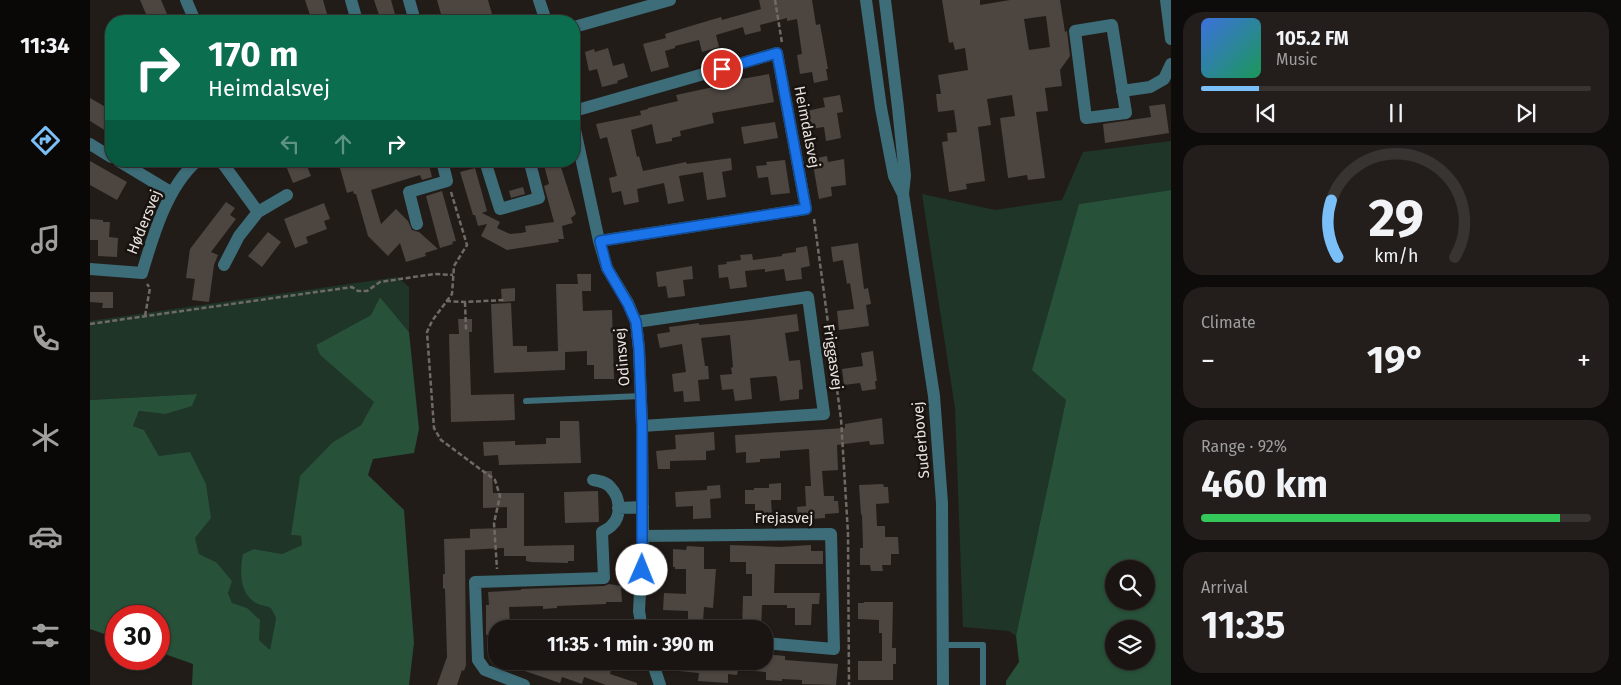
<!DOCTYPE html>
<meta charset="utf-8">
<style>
body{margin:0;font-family:"Fira Sans",sans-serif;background:#231e1b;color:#f1f3f6;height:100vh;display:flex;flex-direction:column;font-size:19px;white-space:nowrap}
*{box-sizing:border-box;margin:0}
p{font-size:16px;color:#9f9f9f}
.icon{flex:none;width:28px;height:28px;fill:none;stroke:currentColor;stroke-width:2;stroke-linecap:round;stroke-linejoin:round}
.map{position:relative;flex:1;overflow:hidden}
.side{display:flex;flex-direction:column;gap:12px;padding:12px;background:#0e0c0a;width:450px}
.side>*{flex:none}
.hud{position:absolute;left:15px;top:15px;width:475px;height:152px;border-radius:20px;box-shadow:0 1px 4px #0004,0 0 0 1px #383432;background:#0b6e4f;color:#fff;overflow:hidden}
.tools{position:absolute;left:1015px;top:560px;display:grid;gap:10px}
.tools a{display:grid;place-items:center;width:50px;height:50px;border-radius:50%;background:#1a1512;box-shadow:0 1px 4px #0004,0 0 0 1px #383432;font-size:25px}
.speed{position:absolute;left:15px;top:605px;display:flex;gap:10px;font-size:25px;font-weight:700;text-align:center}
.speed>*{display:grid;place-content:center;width:65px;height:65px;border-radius:50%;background:#1a1512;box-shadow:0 1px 4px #0004,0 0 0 1px #383432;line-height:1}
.speed .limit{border:8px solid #d22;background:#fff;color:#111}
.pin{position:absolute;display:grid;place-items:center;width:42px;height:42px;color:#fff;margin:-21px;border:2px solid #fff;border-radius:50%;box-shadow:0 1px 5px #0007}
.me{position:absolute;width:55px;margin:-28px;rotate:1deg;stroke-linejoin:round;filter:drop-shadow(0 0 4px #0008)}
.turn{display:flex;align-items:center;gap:18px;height:105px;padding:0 20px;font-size:22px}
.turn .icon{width:65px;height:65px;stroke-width:2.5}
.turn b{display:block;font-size:35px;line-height:42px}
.lanes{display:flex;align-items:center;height:48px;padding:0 20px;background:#0003;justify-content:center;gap:25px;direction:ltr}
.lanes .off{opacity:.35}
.big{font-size:38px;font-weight:700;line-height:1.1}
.side .card{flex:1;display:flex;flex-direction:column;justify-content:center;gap:8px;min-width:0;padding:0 18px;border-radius:20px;background:#231e1b}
.side .dial{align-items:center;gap:0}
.dial svg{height:130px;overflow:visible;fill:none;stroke:#383432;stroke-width:7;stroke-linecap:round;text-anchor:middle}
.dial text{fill:#f1f3f6;stroke:none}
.song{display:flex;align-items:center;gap:15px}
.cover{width:60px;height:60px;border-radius:8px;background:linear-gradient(135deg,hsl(220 70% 55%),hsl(150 70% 35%))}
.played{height:5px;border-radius:2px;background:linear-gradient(90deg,#7abff8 15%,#383432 15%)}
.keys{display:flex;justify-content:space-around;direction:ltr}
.heat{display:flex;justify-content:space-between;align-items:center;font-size:28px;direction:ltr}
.charge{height:8px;border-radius:4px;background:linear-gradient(90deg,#34c759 92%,#383432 0)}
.trip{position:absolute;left:398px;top:620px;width:285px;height:50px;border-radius:20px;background:#1a1512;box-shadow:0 1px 4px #0004,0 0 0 1px #383432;font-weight:700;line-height:50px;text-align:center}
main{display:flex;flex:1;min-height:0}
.tabs{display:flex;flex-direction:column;width:90px;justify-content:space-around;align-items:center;background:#0a0807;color:#9f9f9f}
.tabs .icon{width:35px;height:35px}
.tabs .on{color:#7abff8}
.tabs b{font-size:22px;color:#f1f3f6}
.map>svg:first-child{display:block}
</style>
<main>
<nav class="tabs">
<b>11:34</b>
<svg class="icon on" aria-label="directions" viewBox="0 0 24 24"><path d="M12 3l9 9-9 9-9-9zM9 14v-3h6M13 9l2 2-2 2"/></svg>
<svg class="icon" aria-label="music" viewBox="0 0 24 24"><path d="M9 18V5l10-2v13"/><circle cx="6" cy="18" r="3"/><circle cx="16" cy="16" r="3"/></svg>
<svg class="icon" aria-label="phone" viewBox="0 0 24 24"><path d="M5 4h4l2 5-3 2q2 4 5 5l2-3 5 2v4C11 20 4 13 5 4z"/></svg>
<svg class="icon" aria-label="climate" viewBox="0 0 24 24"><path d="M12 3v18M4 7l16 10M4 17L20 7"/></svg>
<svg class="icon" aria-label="car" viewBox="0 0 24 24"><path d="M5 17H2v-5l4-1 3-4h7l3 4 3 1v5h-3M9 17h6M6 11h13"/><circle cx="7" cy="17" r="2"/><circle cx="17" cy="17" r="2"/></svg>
<svg class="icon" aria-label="filters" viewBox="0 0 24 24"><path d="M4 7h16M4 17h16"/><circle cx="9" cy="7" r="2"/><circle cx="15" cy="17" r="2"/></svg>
</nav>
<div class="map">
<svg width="1081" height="685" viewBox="0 0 1081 685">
<rect width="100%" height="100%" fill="#221c18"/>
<path fill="#1e3527" d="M1081,141V190L989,204L976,400L926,636L919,631L873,627L865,408L832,194L905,210L972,200L993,152Z
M308,277L319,287V332L290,297L281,315L226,345L230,355L285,402L271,425L243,442L201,535L211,536L213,545L192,554L164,549L163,601L182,608L186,618L180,651L169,640L157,608L142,604L126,562L109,554L104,538L69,456L54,430L43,426L49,411L75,414L107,394L0,400V321Z"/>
<path fill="#275138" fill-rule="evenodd" d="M1081,190V685H916V681L929,662L926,636L976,400L942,370L989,204ZM1024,569H1056V601H1024ZM1024,629H1056V661H1024Z
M290,297L319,332L329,429L324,453L283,459L278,475L314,510L324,643L319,685H102L103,664L69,652V616H26V638L0,629V400L107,394L102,406L75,414L49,411L43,426L54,430L69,456L100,452L116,484L121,518L105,538L109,554L126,562L142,581L138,593L142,603L157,608L170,620L169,640L180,650L186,618L181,608C176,606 167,605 163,601C149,591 150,569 153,554L164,549L192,554L212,545L211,536L201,535L210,476L243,442L271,425L284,402L230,355L226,345L281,315Z"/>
<path fill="#4c4540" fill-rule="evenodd" d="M50,0H71L80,21H59Z
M215,0H233L239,21H224L221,14L220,15Z
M284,0H301L306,18L291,21Z
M347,0H398L404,21H353Z
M669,0H722L726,25L730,24L738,69H736L738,80L724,83L722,72L710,74L707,55L712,54L707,19L697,21V18L670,25L671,31L655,35L653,27L626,35L629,47L612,52L609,40L585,46V48L575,51L579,67L561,72L553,44L576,38L575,34L604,25L631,17L632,20L671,9Z
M852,0H890V5L920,0H970L975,32L977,31L980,56L970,70L972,86L955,88L958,111L946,112L955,178L938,180L937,175L918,178L910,118L925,116L922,95L897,99L901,125L888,127L895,181L876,184L877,189L859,192L852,142L858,141L857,133L867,132L864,110L848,112L846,94H851L848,75L878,70L875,48L865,50L863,42L859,43ZM956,16L960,47L939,50L934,19Z
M518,48L523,66L534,63L538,77L527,81L528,83L512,87L507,69L499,71L495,52L504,49L505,52Z
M679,74L684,102L622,113L624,123L590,131L591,136L582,138V141L566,144L562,124L541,130L547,157L549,156L553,171L596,162L597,164L641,158L642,170L632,172L636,197L617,200L613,172L589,176L594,201L578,204L574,183L547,189L549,202L534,205L531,191L522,193L519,178L527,176L517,137L510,139L506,124L551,115L550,111L558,109V108L588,101L586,95L628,86L627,84L634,82Z
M750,95L753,112L747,113L751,138L736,141L734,127L720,129L717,111L735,107L733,98Z
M0,98L21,110V134L0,121Z
M1075,104L1079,133L1015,143L1013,124L1061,117L1059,106Z
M685,122L688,138L654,144L651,127Z
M737,156L738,162L754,159L756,185L741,187L742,196L729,199L722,159Z
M695,160L700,193L681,195L678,177L668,178L666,166L677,165L676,162Z
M0,161L37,182L27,200L0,185Z
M194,161H215L221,176L203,183Z
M248,161H338L342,177L332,180L330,175L281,190L291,224L306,209L318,221L322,230L329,232L348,249L335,253L336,256L316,262L310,243L298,256L278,236L266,194H264L263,191L257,193Z
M453,161H469L486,214L481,218L483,223L472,226L474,239H468L469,242L417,250L391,236L397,224L388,226L385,215H383L370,172L385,168L397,211L392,213L410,222L407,228L420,234L431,233L436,232L435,226L464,222L454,186L459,184Z
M433,187L435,194L421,198L419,191Z
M352,191L366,241L362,242L363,244L350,248L336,196Z
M136,202L145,208L140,215L146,219L121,252L128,255L124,265L119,302L102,300L105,279L96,278L100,249Z
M234,203L240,219L234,221L237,229L216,237L218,243L205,248L194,219Z
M0,219L13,220V222H20L19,237L28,238L27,257L8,256V240H0Z
M178,232L191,242L172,267L158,256Z
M768,243L774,289L778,288L781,304L776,305L779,326L749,330L747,311L764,309L760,283L757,284L753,260L743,262L741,247Z
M717,246L720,266L711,268L712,279L696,281L694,269L675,272V269L655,271L657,287L640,289L638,277L629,278L628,265L637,264L636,262L651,260L650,255L662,254L663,260L692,256V254L706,252V248Z
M602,266L603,279L593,280L595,296L578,298L576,286L568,287L566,272Z
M487,274H501V291H492L493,311L522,310L524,379H504V365H497V351L475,352V370L404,373L401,304L421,303L423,346H437V352L468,351L466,284H488Z
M425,288V301L412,302L411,289Z
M0,292H23V308H12L13,303L0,302Z
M707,314L709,331L695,333L699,361L710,360L713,389L709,390V399L690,401L687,378L686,376L660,378L662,399L645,401L643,389L632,390L630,375L642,374L641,368L643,367L640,335L611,338L615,366H618L619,379L608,380L610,401L594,402L593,391L584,392L582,374L596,372L592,344L570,348L567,334L580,332L579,327L609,323V325L661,320Z
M368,319H382V332H379L381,395L424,394L425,420L361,422L359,334H369Z
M783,351L787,381H785L786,389L772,391L770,383L754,385L752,369L773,366L771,353Z
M792,418L794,444L780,445L779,441L747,445L748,470L732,471L734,496H744V501H748L749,513L735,514V518L708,520L707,507L716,506L715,486H721L719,449L690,451V458L670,459V462L656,463V452L646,453L645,435L755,428V424Z
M470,421H489L491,463L409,465L408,455L394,456L393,442L425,441V445L456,444V438H470Z
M624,432L625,450L616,451V460L580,461V469H568L566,451L586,449L585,435Z
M393,471H402L403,493H434V546L484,545V561H478V563L441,562L436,561V556H414V548L375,550L376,665L374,671L372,670L367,685H347L357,657L355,589L353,588V574H355L354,539L380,538V529L417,528V507L393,508Z
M691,483V500H681L682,516L665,517V504H655V490H664V488H679V484Z
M793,484L794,487H798L799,503L786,504L787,526H795V537H808L809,554H801V565H792L793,571H781L780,565H770V548H773L772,514L771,515L769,485Z
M630,485L631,498L620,499L621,518L603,519V506L586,507L585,492L617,490V486Z
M508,491L509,522L475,523L474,492Z
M640,545L690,547L721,545V551H733V564H685L684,593H730L729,604H722L721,625H705V608H697V605H672L671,629H652L653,596H662V574H656V562H640Z
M597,546L614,547V569H626L623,608L614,607L613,621L598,620V611L573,610L574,593L596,594V569H585V567H583V549L596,550Z
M519,584L531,586L532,602H516V604L467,606V608L453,609V606L419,607L420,625H418V629H406V634L396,635V605H399L398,592L431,590V589L514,586Z
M774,602H803L802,648H806V664H803V680H768V661H792V633H789V620L768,619V603H774Z
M674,654L695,656V660L748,664L746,685L712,684V680L692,679V681L676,680V672L648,670L647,675L638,674V683L608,681L609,673L589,671V661H674Z
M411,661H472L488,667L489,661H510L522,666L520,674L547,683V685H516L494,677L492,684L472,677L470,683L411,663Z"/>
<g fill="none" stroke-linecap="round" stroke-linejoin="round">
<path stroke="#6f6a66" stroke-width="2.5" stroke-dasharray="5 2.5" stroke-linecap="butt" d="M685,0L692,43
M361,192L377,245L364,266L362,294L342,321L337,332L344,428L351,440L405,480L410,496L404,523L407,569
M724,219L751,419L758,533L759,685
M356,301L375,302L415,300
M375,302L376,330
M55,316L60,288L57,284
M0,324L262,287L268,291H277L290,282L344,274L363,275"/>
<path stroke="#3c6d78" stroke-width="6" d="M436,401L551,396
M852,645H893V685"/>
<path stroke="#3c6d78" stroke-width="12" d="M96,0L105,21
M261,0L267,21
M319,0L325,21
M449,0L456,21
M1076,0L1081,39
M1022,25L1036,113L996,118L985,31Z
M484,27L580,0
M1032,91L1060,87L1074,79L1081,64
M484,111L687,53L716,209L509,241
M484,125L509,241L517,268L538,303L546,322L549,349L552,426L553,536L549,611L552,629
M0,144L21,157
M29,161L82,193
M131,161L168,212
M395,161L410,209L449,198L440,163
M327,224L319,192L357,181L352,161
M134,265L149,236L168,212L197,195
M0,269L52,273C63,236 77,187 107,161
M546,322L718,297L734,414L552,426
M528,508L553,507
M553,536L741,534L744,649L674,643
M562,661L570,685
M434,685L395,670L388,660L385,582L514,578L512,532C515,530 520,528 522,525C532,516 530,497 521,488C517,482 510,481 503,480"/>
<path stroke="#3c6d78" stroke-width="12" d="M776,0L791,108L804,176L813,194
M795,0L808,108L815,175L813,194L844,396L852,503L853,685"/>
</g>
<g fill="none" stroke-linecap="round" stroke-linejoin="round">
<g stroke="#114b97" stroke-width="12">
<path id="route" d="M552,570V426L549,349L546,322L538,304L517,268L510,241L716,209L687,53L632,69"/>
</g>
<use href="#route" stroke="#1a73e8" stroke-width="9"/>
</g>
<g text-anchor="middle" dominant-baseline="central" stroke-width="5" stroke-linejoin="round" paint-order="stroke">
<g font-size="15" fill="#e8e3e0" stroke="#19130f">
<text transform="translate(717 127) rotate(79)">Heimdalsvej</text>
<text transform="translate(54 222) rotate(-68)">Hødersvej</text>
<text transform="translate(532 357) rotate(-95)">Odinsvej</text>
<text transform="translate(743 357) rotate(82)">Friggasvej</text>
<text transform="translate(831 440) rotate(-95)">Suderbovej</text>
<text x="694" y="518">Frejasvej</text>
</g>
</g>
</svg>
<div class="tools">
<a><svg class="icon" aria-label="search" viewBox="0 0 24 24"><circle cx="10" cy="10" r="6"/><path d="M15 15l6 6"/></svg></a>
<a><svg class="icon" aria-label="layers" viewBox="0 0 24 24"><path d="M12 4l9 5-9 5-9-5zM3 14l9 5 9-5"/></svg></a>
</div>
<div class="speed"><div class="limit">30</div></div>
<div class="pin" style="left:632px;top:69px;background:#d93025"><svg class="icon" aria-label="arrive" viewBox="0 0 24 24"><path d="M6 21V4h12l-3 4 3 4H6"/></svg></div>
<svg class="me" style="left:552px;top:570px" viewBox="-20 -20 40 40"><circle r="19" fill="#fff"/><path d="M0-13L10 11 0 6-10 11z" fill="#1a73e8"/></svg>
<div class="trip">11:35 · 1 min · 390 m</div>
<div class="hud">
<div class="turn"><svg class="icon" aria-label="right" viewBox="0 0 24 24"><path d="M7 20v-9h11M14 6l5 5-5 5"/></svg><div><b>170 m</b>Heimdalsvej</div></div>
<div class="lanes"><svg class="icon off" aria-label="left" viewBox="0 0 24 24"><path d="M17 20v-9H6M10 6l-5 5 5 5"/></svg><svg class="icon off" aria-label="ahead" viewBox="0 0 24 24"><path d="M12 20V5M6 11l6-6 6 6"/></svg><svg class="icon" aria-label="right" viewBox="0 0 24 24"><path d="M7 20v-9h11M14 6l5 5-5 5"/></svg></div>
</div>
</div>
<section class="side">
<div class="card">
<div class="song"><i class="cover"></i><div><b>105.2 FM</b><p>Music</p></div></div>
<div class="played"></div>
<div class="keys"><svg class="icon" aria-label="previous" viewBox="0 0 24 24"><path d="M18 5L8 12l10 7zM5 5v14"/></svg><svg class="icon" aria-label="pause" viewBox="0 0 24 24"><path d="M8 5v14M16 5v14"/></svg><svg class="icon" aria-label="next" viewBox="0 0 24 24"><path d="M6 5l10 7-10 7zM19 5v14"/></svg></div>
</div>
<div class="card dial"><svg viewBox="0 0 100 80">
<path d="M14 69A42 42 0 1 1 86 69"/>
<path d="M14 69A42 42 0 0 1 10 34" stroke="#7abff8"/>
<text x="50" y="56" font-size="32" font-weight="700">29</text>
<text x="50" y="72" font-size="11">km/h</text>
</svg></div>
<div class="card"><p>Climate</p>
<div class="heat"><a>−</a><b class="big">19°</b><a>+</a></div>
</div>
<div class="card"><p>Range · 92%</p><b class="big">460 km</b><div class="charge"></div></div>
<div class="card"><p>Arrival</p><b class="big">11:35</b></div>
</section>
</main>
